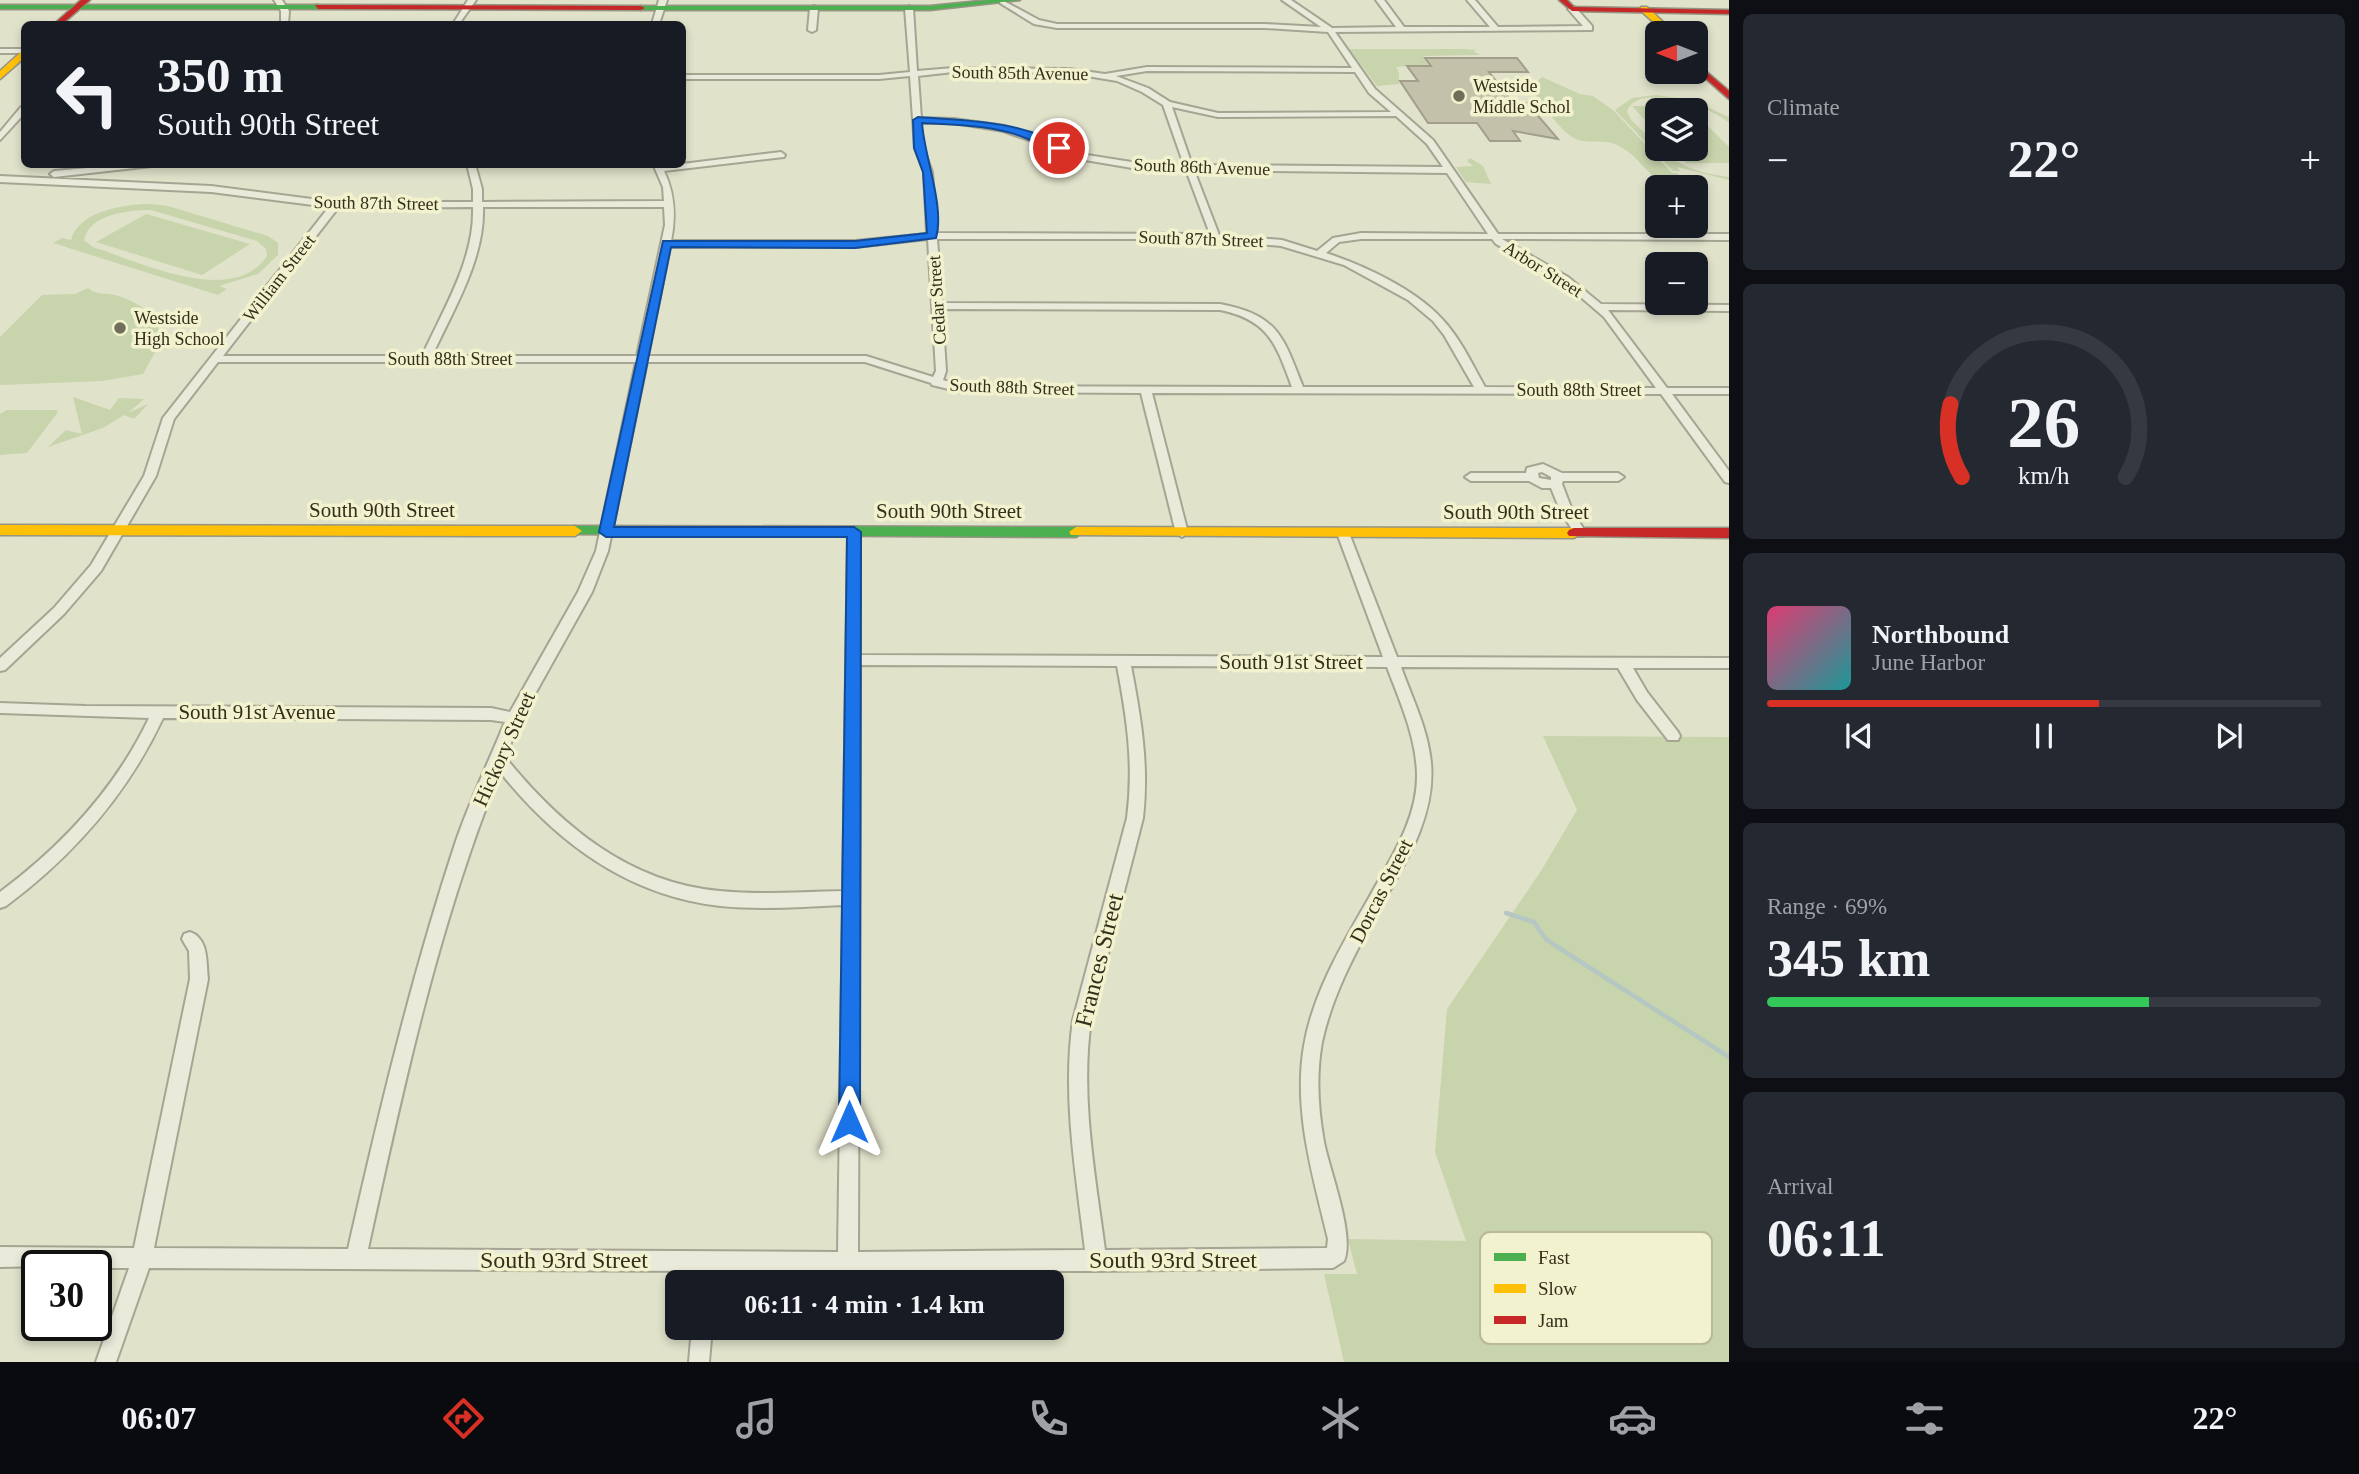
<!DOCTYPE html>
<meta charset="utf-8">
<style>
body{margin:0;font-family:Georgia,serif;background:#242831;color:#f1f3f6;height:100vh;display:flex;flex-direction:column;font-size:26px;white-space:nowrap}
*{box-sizing:border-box;margin:0}
p{font-size:23px;color:#9ea1a6}
.icon{flex:none;width:38px;height:38px;fill:none;stroke:currentColor;stroke-width:2;stroke-linecap:round;stroke-linejoin:round}
.map{position:relative;flex:1;overflow:hidden}
.details{display:flex;flex-direction:column;gap:14px;padding:14px;background:#0d0f14;width:630px}
.details>*{flex:none}
.guide{position:absolute;left:21px;top:21px;width:665px;height:147px;border-radius:10px;box-shadow:0 4px 10px #0003;background:#171b24;color:#f1f3f6;overflow:hidden}
.needle{width:46px;rotate:270deg}
.buttons{position:absolute;left:1645px;top:21px;display:grid;gap:14px}
.buttons a{display:grid;place-items:center;width:63px;height:63px;border-radius:10px;background:#171b24;box-shadow:0 4px 10px #0003;font-size:35px}
.speed{position:absolute;left:21px;top:1250px;display:flex;gap:14px;font-size:35px;font-weight:700;text-align:center}
.speed>*{display:grid;place-content:center;width:91px;height:91px;border-radius:50%;background:#171b24;box-shadow:0 4px 10px #0003;line-height:1}
.speed .limit{border:4px solid #111;border-radius:10px;background:#fff;color:#111}
.pin{position:absolute;display:grid;place-items:center;width:60px;height:60px;color:#fff;margin:-30px;border:4px solid #fff;border-radius:50%;box-shadow:0 2px 7px #0007}
.me{position:absolute;width:77px;margin:-38px;rotate:0deg;stroke-linejoin:round;filter:drop-shadow(0 0 5px #0008)}
.turn{display:flex;align-items:center;gap:24px;height:147px;padding:0 21px;font-size:32px}
.turn .icon{width:91px;height:91px;stroke-width:2.5}
.turn b{display:block;font-size:49px;line-height:60px}
.big{font-size:52px;font-weight:700;line-height:1.1}
.details .card{flex:1;display:flex;flex-direction:column;justify-content:center;gap:10px;min-width:0;padding:0 24px;border-radius:10px;background:#242831}
.details .dial{align-items:center;gap:0}
.dial svg{height:182px;overflow:visible;fill:none;stroke:#363941;stroke-width:7;stroke-linecap:round;text-anchor:middle}
.dial text{fill:#f1f3f6;stroke:none}
.song{display:flex;align-items:center;gap:21px}
.cover{width:84px;height:84px;border-radius:10px;background:linear-gradient(135deg,hsl(340 70% 55%),hsl(180 70% 35%))}
.played{height:7px;border-radius:4px;background:linear-gradient(90deg,#d93025 60%,#363941 60%)}
.keys{display:flex;justify-content:space-around;direction:ltr}
.heat{display:flex;justify-content:space-between;align-items:center;font-size:38px;direction:ltr}
.charge{height:10px;border-radius:5px;background:linear-gradient(90deg,#34c759 69%,#363941 0)}
.trip{position:absolute;left:665px;top:1270px;width:399px;height:70px;border-radius:10px;background:#171b24;box-shadow:0 4px 10px #0003;font-weight:700;line-height:70px;text-align:center}
.tab-bar{display:flex;height:112px;justify-content:space-around;align-items:center;background:#090b0e;color:#9ea1a6}
.tab-bar .icon{width:49px;height:49px}
.tab-bar .current{color:#d93025}
.tab-bar b{font-size:32px;color:#f1f3f6}
main{display:flex;flex:1;min-height:0}
.map>svg:first-child{display:block}
</style>
<main>
<div class="map">
<svg width="1729" height="1362" viewBox="0 0 1729 1362">
<rect width="100%" height="100%" fill="#e1e2ca"/>
<path fill="#c7d4ac" fill-rule="evenodd" d="M1349,49H1465L1477,50L1473,51L1480,55L1423,56L1431,69H1423L1420,65L1396,67L1399,73V84L1377,86Z
M1542,77L1580,94L1593,96L1614,111L1672,173H1677L1690,186C1646,188 1647,159 1617,145C1604,138 1586,145 1574,138C1562,132 1542,105 1534,93L1531,86Z
M1655,95L1692,100L1729,117V123C1712,107 1638,81 1627,111C1629,119 1637,126 1644,132C1670,161 1688,172 1729,177V180L1677,167L1680,171H1673L1615,110L1632,98Z
M1632,106H1687L1691,110H1657V133Z
M1696,114L1729,147V163H1686L1672,149H1696Z
M1470,158L1483,166L1491,184L1466,182L1456,167L1473,166L1467,161Z
M151,204L168,206L268,236L278,243V255L258,274L219,286L227,289L218,295L53,243L62,238L71,240C78,211 125,204 151,204ZM151,210L257,241L266,249L267,256C233,308 137,261 93,247L84,240C89,214 129,210 151,210Z
M146,214L250,244L202,275L96,242Z
M88,288C96,295 105,293 115,295C137,301 162,316 160,341L170,347L154,354L143,374L103,381L0,385V337L42,295L75,294Z
M73,397L110,410L119,398L144,399L128,413L148,404L134,419L124,415L103,428L48,447L66,430L82,434Z
M7,410H56L58,412L27,453L0,455V414Z
M1543,736L1729,737V1362H1344L1324,1274H1357L1348,1239L1466,1241L1435,1152L1447,1009L1541,871L1577,810Z"/>
<g fill="none" stroke-linecap="round" stroke-linejoin="round">
<path stroke="#b5c7c2" stroke-width="4.5" d="M1506,913L1534,922L1546,939L1556,946L1729,1057"/>
</g>
<path fill="#c4c1ab" stroke="#a19e8a" stroke-width="2" d="M1425,58H1517L1528,72H1489L1513,103H1527L1558,139L1513,131L1520,141H1490L1477,123H1428L1400,81H1418L1407,66H1431Z"/>
<g fill="none" stroke-linecap="round" stroke-linejoin="round">
<g stroke="#a6a593" stroke-width="4">
<path id="street" d="M274,0H282L289,11L288,24H281V11Z
M468,0H476L459,24H453Z
M659,0H667L659,24H652Z
M1002,0L1039,20L1057,24H1265L1321,27L1282,0H1291L1332,28L1396,27L1376,0H1384L1404,27H1490L1467,0H1475L1498,27L1583,26L1568,9L1575,7L1592,26V30L1335,32L1375,89L1433,140L1498,234H1729V240L1502,239L1568,277L1601,304L1729,305V311L1608,310L1667,388H1729V394H1672L1729,471V483L1725,482L1661,394L1152,393L1188,533L1182,537L1176,533L1141,393L961,392L932,385L931,383L865,362H647L608,551L592,592L521,719L505,757C561,826 629,883 720,891C761,895 802,892 843,891L848,532L854,528L860,532V655L1383,657L1337,533L1343,529L1349,533L1397,657L1729,658V668H1633L1647,692L1678,732L1680,736L1678,740H1668L1637,700L1618,668L1401,667C1412,698 1428,729 1431,763C1436,819 1402,868 1376,915C1354,955 1332,996 1322,1042C1316,1075 1318,1109 1324,1142C1330,1172 1355,1235 1344,1261L1333,1268L1096,1271H717L716,1283H696L697,1271L149,1268L116,1362H96L129,1268H96V1265L0,1267V1247L134,1248L190,979L189,951L182,939L184,934L190,932C209,939 206,962 208,979L154,1248L348,1249C379,1112 412,974 456,841C470,800 489,761 505,722L491,720L163,718C127,795 74,855 6,906L0,908V892C63,845 115,789 149,718L0,713V703L85,706L491,708L510,712L578,592L596,551L636,362H218L174,419L156,476L101,571L64,614L5,670L0,671V658L54,608L91,565L144,476L163,418L329,207L211,192L0,182V176L211,186L335,202H473V189L467,164H475L482,189V202L664,201L663,187L653,164H682L781,152L785,155L784,157L664,171C675,194 676,216 671,241H855L927,234L924,172L915,148L910,76L879,79H682V75H879L910,72L905,8L909,6L913,8L917,71L953,68L1069,69L1105,74L1147,67L1352,68L1328,32L1265,28H1057L1034,24L1000,3V1ZM1147,71L1355,72L1369,93L1391,112L1218,113L1170,102L1148,88L1116,76ZM953,72L1069,73L1117,81L1142,92L1163,105L1184,165L1144,164L1087,155L1005,126L954,119L921,118L918,76ZM1172,107L1218,117L1396,116L1427,144L1443,167L1192,165ZM921,123H954L1003,131L1085,160L1144,170H1186L1210,234L937,233L932,172L923,148ZM1194,170L1447,173L1488,234L1361,233L1333,238L1317,251L1282,240L1219,235ZM473,207C475,259 443,310 422,356H223L338,208ZM483,207H664L665,225L637,356H432C453,310 485,259 483,207ZM928,239L936,371L933,377L866,356H648L670,247H855ZM937,239H1200L1281,246L1344,265L1408,300L1433,321L1444,335L1474,387H1303C1283,336 1278,315 1220,304L942,303ZM1361,239H1492L1496,244L1562,281L1604,317L1656,388L1485,387C1472,364 1460,338 1442,319C1415,289 1363,265 1326,253L1339,242ZM942,309L1220,310C1269,320 1276,344 1292,387L962,386L943,380L946,371ZM860,665L1117,666C1127,718 1134,765 1127,818L1073,1020C1062,1096 1076,1174 1085,1250L858,1252ZM1131,666L1387,667C1400,702 1416,736 1417,774C1418,818 1391,858 1370,896C1343,943 1313,992 1304,1046C1293,1111 1313,1176 1328,1239L1327,1248L1105,1250C1095,1174 1080,1096 1091,1020L1143,818C1149,765 1141,718 1131,666ZM500,772C556,842 628,896 720,906C761,910 802,907 843,905L838,1252L368,1249C403,1088 438,925 500,772Z
M814,6L818,8L816,30L812,32L808,30L810,8Z
M0,49H24V53H0Z
M21,107H24V114L0,140V132Z
M131,164H170L54,177L50,174L54,171Z
M1543,464L1562,473H1618L1624,477L1618,481H1563L1562,484L1572,510L1586,533L1584,536H1576L1560,510L1551,488H1542L1529,481H1471L1465,477L1471,473H1526L1527,468ZM1542,472L1551,477V480L1539,478L1538,473Z
M692,1328H712L709,1362H689Z"/>
</g>
<g stroke="#969483" stroke-width="3">
<path id="fast" d="M990,0H1020L930,10H641L637,8L641,6H930Z
M0,5H318L322,7L318,9H0Z
M575,526L1076,527L1083,532L1076,537L570,534L568,531L570,528Z"/>
</g>
<g stroke="#969483" stroke-width="3">
<path id="slow" d="M1641,7H1647L1675,33H1666L1641,11Z
M21,52H24V58L0,79V71Z
M0,525L575,526L582,531L575,536L0,535Z
M1076,527L1574,528L1581,533L1574,538L1071,535L1069,532Z"/>
</g>
<g stroke="#969483" stroke-width="3">
<path id="jam" d="M81,0H90L62,24H54Z
M1559,0H1567L1574,7L1729,10V14L1572,11Z
M315,5L641,6L645,8L641,10L318,9Z
M1696,63L1729,91V99L1696,70Z
M1574,528H1729V538L1569,536L1567,533L1569,530Z"/>
</g>
<use href="#street" fill="#eaeadb" fill-rule="evenodd"/>
<use href="#fast" fill="#4caf50" fill-rule="evenodd"/>
<use href="#slow" fill="#ffc107" fill-rule="evenodd"/>
<use href="#jam" fill="#c62828" fill-rule="evenodd"/>
</g>
<path fill="#1a73e8" stroke="#114b97" stroke-width="2" d="M918,117C962,120 1027,121 1064,148C1054,154 1034,141 1023,137C991,125 956,125 922,123C924,156 945,206 936,238L855,248L671,247L614,527H854L861,532L860,1122L857,1129L849,1132L842,1129L839,1122L847,537H606L599,532L663,241H855L927,233L923,172L914,148L913,120Z"/>
<g fill="#706e59" stroke="#f2f3ce" stroke-width="2.5">
<circle cx="1459" cy="96" r="7"/>
<circle cx="120" cy="328" r="7"/>
</g>
<g text-anchor="middle" dominant-baseline="central" stroke-width="7" stroke-linejoin="round" paint-order="stroke">
<g font-size="18" fill="#332f1c" stroke="#f2f3ce">
<text transform="translate(1020 73) rotate(1)">South 85th Avenue</text>
<text transform="translate(1202 167) rotate(2)">South 86th Avenue</text>
<text transform="translate(376 203) rotate(1)">South 87th Street</text>
<text transform="translate(1201 239) rotate(2)">South 87th Street</text>
<text transform="translate(1543 269) rotate(32)">Arbor Street</text>
<text transform="translate(279 278) rotate(-52)">William Street</text>
<text transform="translate(937 300) rotate(-94)">Cedar Street</text>
<text x="450" y="359">South 88th Street</text>
<text transform="translate(1012 387) rotate(2)">South 88th Street</text>
<text x="1579" y="390">South 88th Street</text>
</g>
<g font-size="18" fill="#332f1c" stroke="#f2f3ce" text-anchor="start">
<text x="1473" y="86">Westside<tspan x="1473" dy="21">Middle Schol</tspan></text>
<text x="134" y="318">Westside<tspan x="134" dy="21">High School</tspan></text>
</g>
<g font-size="21" fill="#332f1c" stroke="#f2f3ce">
<text x="382" y="510">South 90th Street</text>
<text x="949" y="511">South 90th Street</text>
<text x="1516" y="512">South 90th Street</text>
<text x="1291" y="662">South 91st Street</text>
<text x="257" y="712">South 91st Avenue</text>
<text transform="translate(504 749) rotate(-66)">Hickory Street</text>
<text transform="translate(1381 891) rotate(-63)">Dorcas Street</text>
</g>
<g font-size="24" fill="#332f1c" stroke="#f2f3ce">
<text transform="translate(1099 960) rotate(-76)">Frances Street</text>
<text x="564" y="1260">South 93rd Street</text>
<text x="1173" y="1260">South 93rd Street</text>
</g>
</g>
<rect x="1480" y="1232" width="232" height="112" rx="10" fill="#f2f3ce" stroke="#b9b899" stroke-width="2"/>
<rect x="1494" y="1253" width="32" height="8" fill="#4caf50"/>
<rect x="1494" y="1284" width="32" height="9" fill="#ffc107"/>
<rect x="1494" y="1316" width="32" height="8" fill="#c62828"/>
<g font-size="19" fill="#332f1c">
<text x="1538" y="1264">Fast</text>
<text x="1538" y="1295">Slow</text>
<text x="1538" y="1327">Jam</text>
</g>
</svg>
<div class="buttons">
<a><svg class="needle" viewBox="-14 -14 28 28"><path d="M0-13l5 13h-10z" fill="#e53935"/><path d="M0 13l5-13h-10z" fill="#9ea1a6"/></svg></a>
<a><svg class="icon" aria-label="layers" viewBox="0 0 24 24"><path d="M12 4l9 5-9 5-9-5zM3 14l9 5 9-5"/></svg></a>
<a>+</a>
<a>−</a>
</div>
<div class="speed"><div class="limit">30</div></div>
<div class="pin" style="left:1059px;top:148px;background:#d93025"><svg class="icon" aria-label="arrive" viewBox="0 0 24 24"><path d="M6 21V4h12l-3 4 3 4H6"/></svg></div>
<svg class="me" style="left:849px;top:1122px" viewBox="-20 -20 40 40"><path d="M0-17L14 15 0 8-14 15z" fill="#1a73e8" stroke="#fff" stroke-width="4"/></svg>
<div class="trip">06:11 · 4 min · 1.4 km</div>
<div class="guide">
<div class="turn"><svg class="icon" aria-label="left" viewBox="0 0 24 24"><path d="M17 20v-9H6M10 6l-5 5 5 5"/></svg><div><b>350 m</b>South 90th Street</div></div>
</div>
</div>
<section class="details">
<div class="card"><p>Climate</p>
<div class="heat"><a>−</a><b class="big">22°</b><a>+</a></div>
</div>
<div class="card dial"><svg viewBox="0 0 100 80">
<path d="M14 69A42 42 0 1 1 86 69"/>
<path d="M14 69A42 42 0 0 1 9 37" stroke="#d93025"/>
<text x="50" y="56" font-size="32" font-weight="700">26</text>
<text x="50" y="72" font-size="11">km/h</text>
</svg></div>
<div class="card">
<div class="song"><i class="cover"></i><div><b>Northbound</b><p>June Harbor</p></div></div>
<div class="played"></div>
<div class="keys"><svg class="icon" aria-label="previous" viewBox="0 0 24 24"><path d="M18 5L8 12l10 7zM5 5v14"/></svg><svg class="icon" aria-label="pause" viewBox="0 0 24 24"><path d="M8 5v14M16 5v14"/></svg><svg class="icon" aria-label="next" viewBox="0 0 24 24"><path d="M6 5l10 7-10 7zM19 5v14"/></svg></div>
</div>
<div class="card"><p>Range · 69%</p><b class="big">345 km</b><div class="charge"></div></div>
<div class="card"><p>Arrival</p><b class="big">06:11</b></div>
</section>
</main>
<nav class="tab-bar">
<b>06:07</b>
<svg class="icon current" aria-label="directions" viewBox="0 0 24 24"><path d="M12 3l9 9-9 9-9-9zM9 14v-3h6M13 9l2 2-2 2"/></svg>
<svg class="icon" aria-label="music" viewBox="0 0 24 24"><path d="M9 18V5l10-2v13"/><circle cx="6" cy="18" r="3"/><circle cx="16" cy="16" r="3"/></svg>
<svg class="icon" aria-label="phone" viewBox="0 0 24 24"><path d="M5 4h4l2 5-3 2q2 4 5 5l2-3 5 2v4C11 20 4 13 5 4z"/></svg>
<svg class="icon" aria-label="climate" viewBox="0 0 24 24"><path d="M12 3v18M4 7l16 10M4 17L20 7"/></svg>
<svg class="icon" aria-label="car" viewBox="0 0 24 24"><path d="M5 17H2v-5l4-1 3-4h7l3 4 3 1v5h-3M9 17h6M6 11h13"/><circle cx="7" cy="17" r="2"/><circle cx="17" cy="17" r="2"/></svg>
<svg class="icon" aria-label="filters" viewBox="0 0 24 24"><path d="M4 7h16M4 17h16"/><circle cx="9" cy="7" r="2"/><circle cx="15" cy="17" r="2"/></svg>
<b>22°</b>
</nav>
